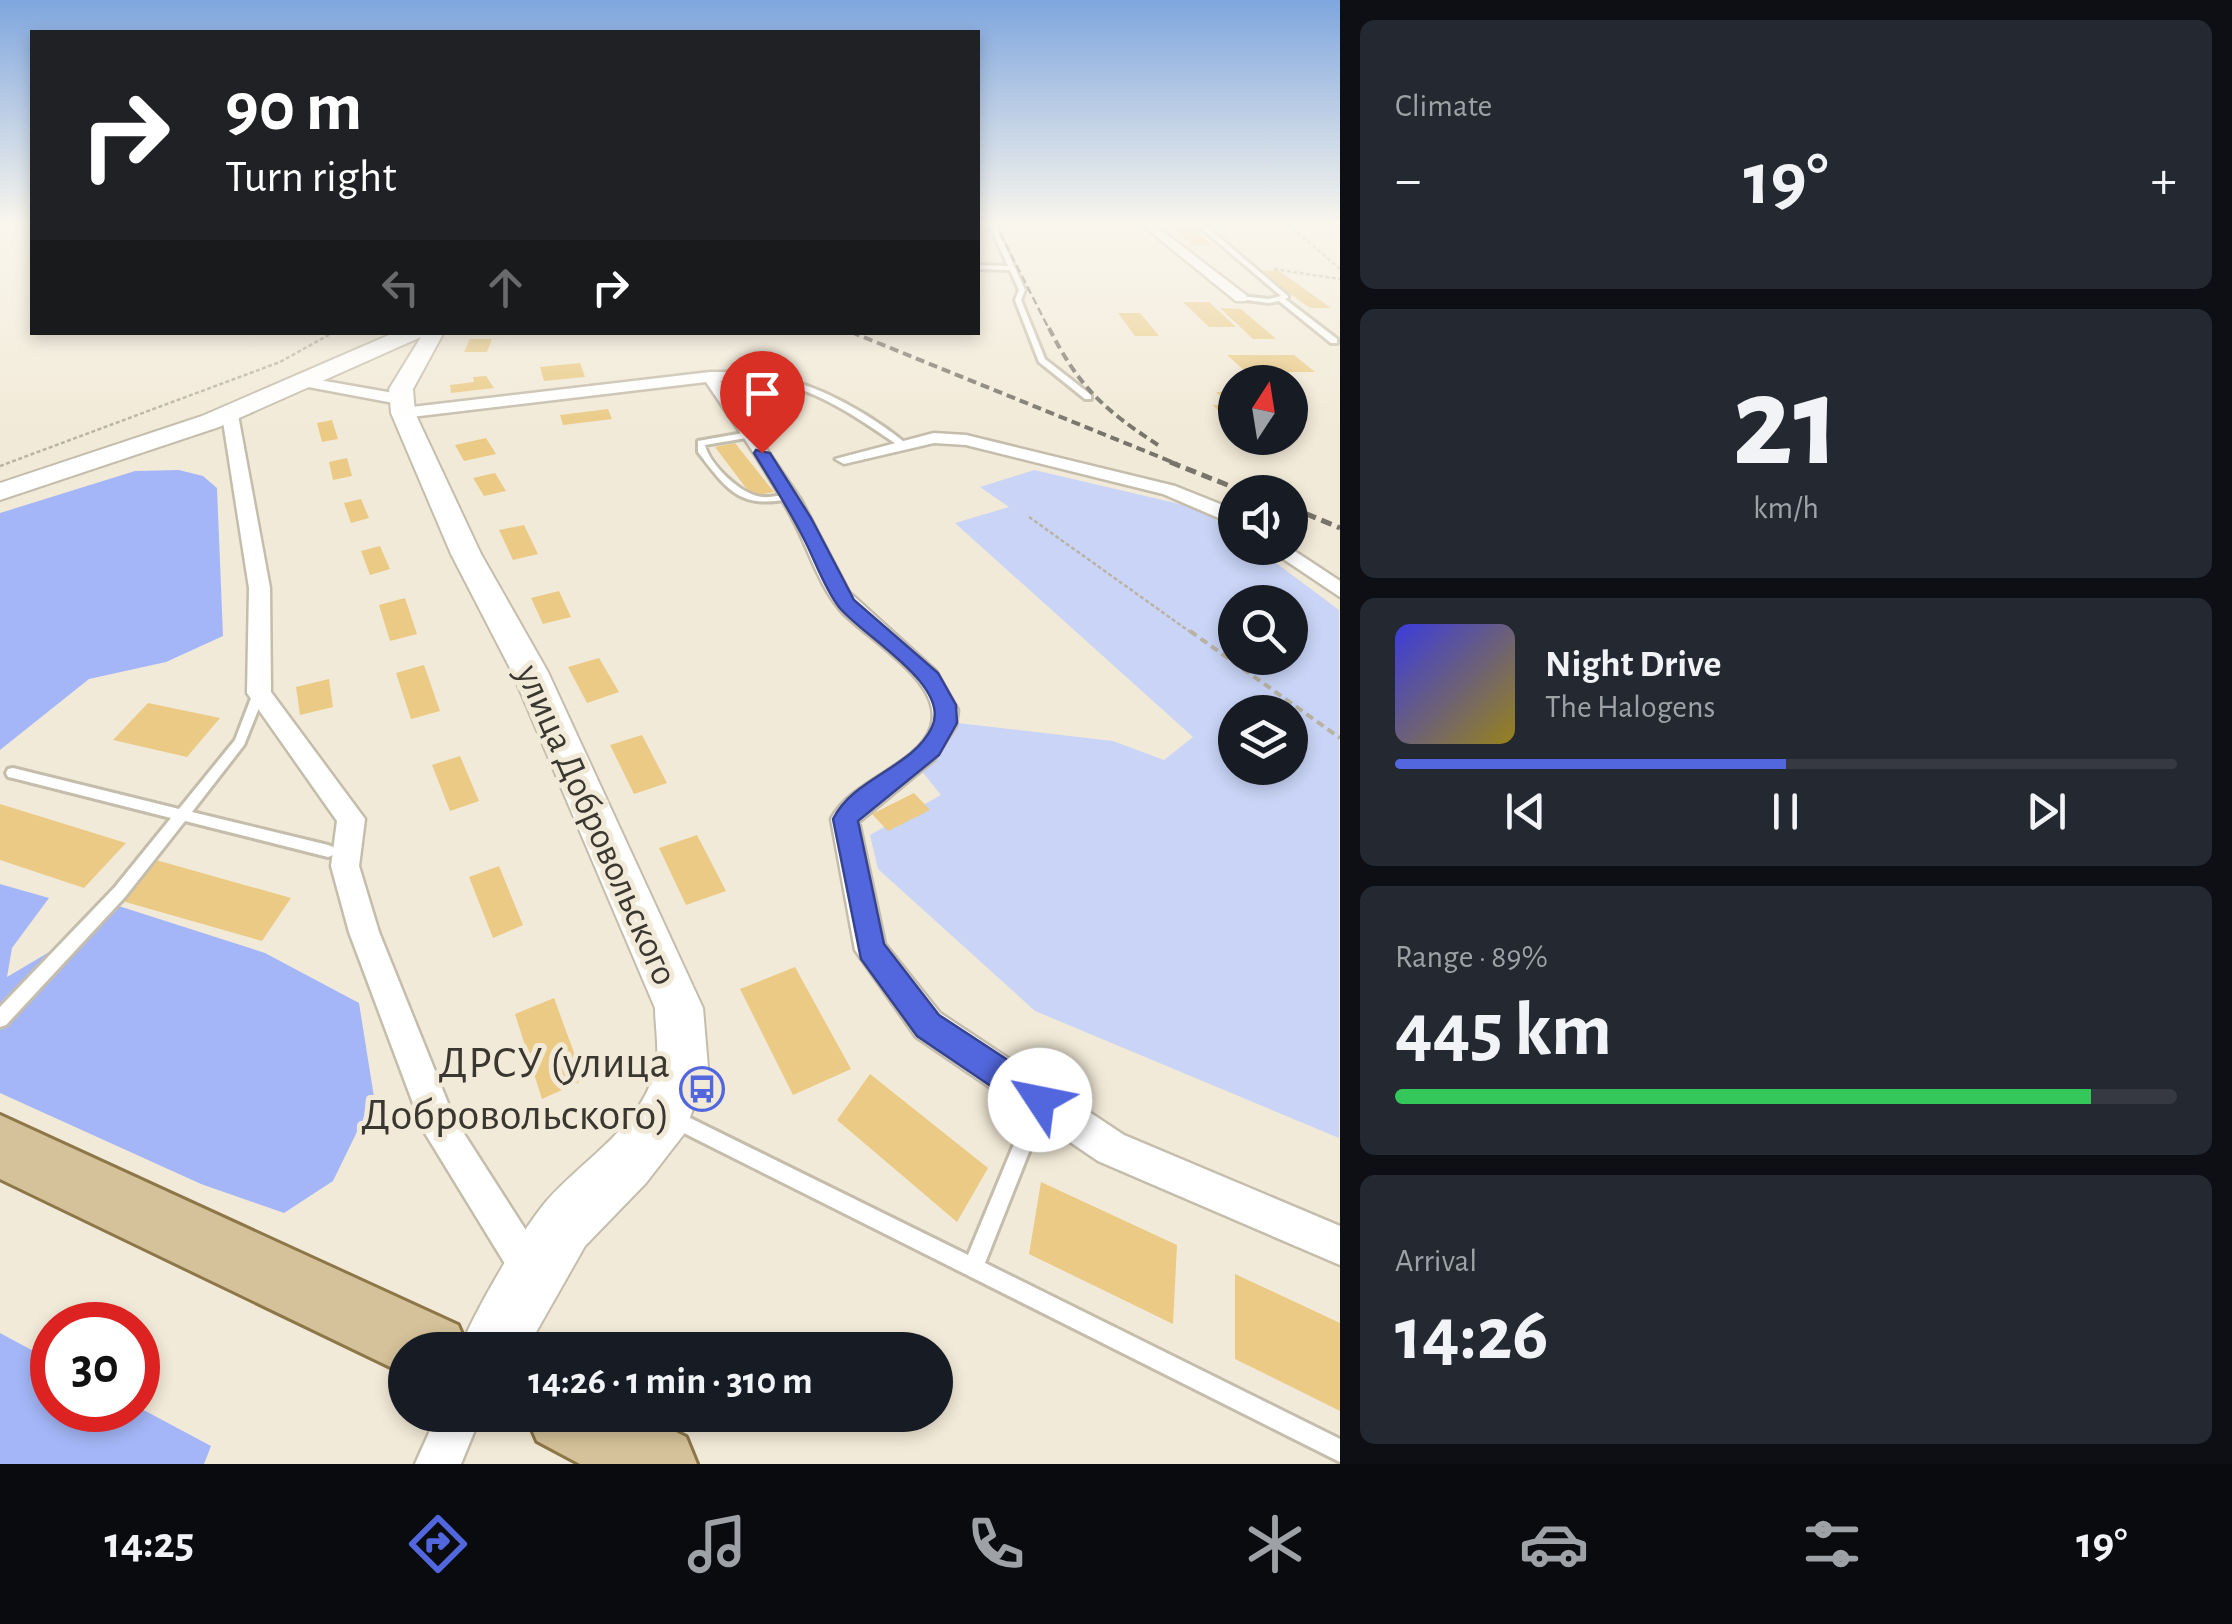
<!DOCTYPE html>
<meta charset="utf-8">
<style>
body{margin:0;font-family:"Alegreya Sans",sans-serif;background:#242831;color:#f1f3f6;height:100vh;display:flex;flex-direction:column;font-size:38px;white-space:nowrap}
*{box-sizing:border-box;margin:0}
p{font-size:32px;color:#9ea1a6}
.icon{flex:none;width:55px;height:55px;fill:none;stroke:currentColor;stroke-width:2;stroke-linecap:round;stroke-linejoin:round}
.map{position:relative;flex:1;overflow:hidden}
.sheet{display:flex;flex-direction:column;gap:20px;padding:20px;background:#0d0f14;width:892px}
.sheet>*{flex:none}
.banner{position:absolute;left:30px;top:30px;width:950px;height:305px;border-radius:0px;box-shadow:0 5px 15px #0003;background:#202124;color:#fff;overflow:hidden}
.needle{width:65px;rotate:12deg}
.controls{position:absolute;left:1218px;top:365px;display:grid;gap:20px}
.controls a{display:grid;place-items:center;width:90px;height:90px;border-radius:50%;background:#171b24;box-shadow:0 5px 15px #0003;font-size:50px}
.speed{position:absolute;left:30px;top:1302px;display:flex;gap:20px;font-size:50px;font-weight:700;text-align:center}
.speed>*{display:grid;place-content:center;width:130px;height:130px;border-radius:50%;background:#171b24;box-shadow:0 5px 15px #0003;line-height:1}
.speed .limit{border:15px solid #d22;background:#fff;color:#111}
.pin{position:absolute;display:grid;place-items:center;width:85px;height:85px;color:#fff;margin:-102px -42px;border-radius:50% 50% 50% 0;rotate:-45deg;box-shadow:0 0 10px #0007}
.pin .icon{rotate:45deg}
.me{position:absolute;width:110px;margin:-55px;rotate:304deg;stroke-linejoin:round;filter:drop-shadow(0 0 8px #0008)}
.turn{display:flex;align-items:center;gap:35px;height:210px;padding:0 30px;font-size:45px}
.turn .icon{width:130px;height:130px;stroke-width:2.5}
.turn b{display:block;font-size:70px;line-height:85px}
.lanes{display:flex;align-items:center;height:95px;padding:0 30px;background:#0003;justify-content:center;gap:50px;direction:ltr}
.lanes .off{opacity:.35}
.big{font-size:75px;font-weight:600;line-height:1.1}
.sheet .tile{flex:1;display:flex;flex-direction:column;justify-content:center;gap:15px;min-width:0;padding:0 35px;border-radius:15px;background:#242831}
.sheet .dial{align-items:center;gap:0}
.dial b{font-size:130px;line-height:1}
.song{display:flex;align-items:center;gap:30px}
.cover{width:120px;height:120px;border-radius:15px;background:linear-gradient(135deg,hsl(240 70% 55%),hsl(50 70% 35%))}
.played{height:10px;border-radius:5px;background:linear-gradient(90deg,#5267dd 50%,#363941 50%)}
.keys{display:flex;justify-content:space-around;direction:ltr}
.heat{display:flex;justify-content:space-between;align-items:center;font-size:55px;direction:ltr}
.charge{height:15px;border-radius:8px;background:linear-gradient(90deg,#34c759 89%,#363941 0)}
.trip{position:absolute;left:388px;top:1332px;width:565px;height:100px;border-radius:50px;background:#171b24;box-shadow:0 5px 15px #0003;font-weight:600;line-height:100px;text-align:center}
.menu{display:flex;height:160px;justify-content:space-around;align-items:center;background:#090b0e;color:#9ea1a6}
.menu .icon{width:70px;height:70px}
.menu .active{color:#5267dd}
.menu b{font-size:45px;color:#f1f3f6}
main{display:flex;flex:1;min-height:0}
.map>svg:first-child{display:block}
</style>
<main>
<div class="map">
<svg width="1340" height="1464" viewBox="0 0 1340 1464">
<rect width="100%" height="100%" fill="#f2ead8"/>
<path fill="#c9d4f6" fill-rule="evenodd" d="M1034,470L1201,509L1235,533V548H1256L1339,610V1138L1035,1011L878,869L870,835L941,795L920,769L958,723L1113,741L1164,760L1193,737L955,523L1009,507L980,487ZM1235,602H1290V658H1235ZM1235,712H1290V768H1235Z"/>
<path fill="#a4b6f7" d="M179,470L203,476L217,488L223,636L166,662L89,679L0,750V513L135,471Z
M0,884L49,898L12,948L7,977L56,948L100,900L265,953L359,1003L374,1097L333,1181L284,1213L201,1184L0,1093Z
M0,1333L52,1361V1410H138V1407L211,1446L204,1464H0Z"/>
<path fill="#eaca85" d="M1175,229H1194L1212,245H1192Z
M1278,270L1331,308H1310L1258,271Z
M1183,302H1209L1236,327H1209Z
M1220,308L1241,309L1276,339H1253Z
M1118,313H1140L1159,336H1135Z
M470,339H492L487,352H464Z
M1227,355H1294L1315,372H1246Z
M580,363L585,377L544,381L540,367Z
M486,376L494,388L451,393L450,385L474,382L473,377Z
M1216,392H1235V429L1213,405H1229Z
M608,409L612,419L563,425L560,415Z
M332,420L338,439L322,442L317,423Z
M486,438L496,454L464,461L455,445Z
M735,443L774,492L752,496L715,447Z
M347,458L352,476L333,480L329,462Z
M495,473L506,491L484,496L473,478Z
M361,499L369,518L351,523L344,503Z
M524,525L538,554L513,560L499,530Z
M380,546L390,569L370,575L361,551Z
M559,591L571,617L543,624L531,598Z
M405,598L417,634L390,641L379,605Z
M599,658L619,692L587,703L568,667Z
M424,665L440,711L411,719L396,673Z
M329,679L333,707L300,715L296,687Z
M148,703L220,718L187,757L113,740Z
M642,735L667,783L634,794L610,745Z
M460,756L479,801L450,811L432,765Z
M914,793L930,810L888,831L872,814Z
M0,804L126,843L84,888L0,860Z
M697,835L726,891L686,905L659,848Z
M156,860L291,898L262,941L122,901Z
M499,866L523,925L493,938L469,877Z
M795,967L851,1069L793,1095L740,989Z
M554,998L584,1080L542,1099L515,1014Z
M870,1074L988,1168L957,1222L837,1120Z
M1041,1182L1177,1245L1173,1324L1029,1254Z
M1235,1274L1340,1323V1411L1235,1359Z"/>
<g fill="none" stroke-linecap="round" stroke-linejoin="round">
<g stroke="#c5bdac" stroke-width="6">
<path id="lane" d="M989,224H995L1025,290L1021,300L1045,359L1091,395V399H1085L1039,362L1015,300L1019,290L1010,270L978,269V265L1008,266Z
M1177,224H1202L1206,226L1288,296V298L1285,299L1337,339V343H1331L1279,301L1269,303L1239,299L1238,298L1241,296L1269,299L1281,296L1201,228Z
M727,373C791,368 860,406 908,445L901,447C845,409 800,377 730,377H727Z
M749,432L753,435L752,437L705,445C709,464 741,495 762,497C772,498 783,494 793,494V498C740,510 728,491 698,452V441Z
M259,689L265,693L244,745L192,812L328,845L333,847L335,851L333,855L328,857L185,821L125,897L6,1025L0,1027V1007L115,887L171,818L13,778L8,777L6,773L8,769L13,768L179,809L235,740L253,693Z
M1039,1095L1045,1098L1048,1104L985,1263L1340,1439V1462L666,1124L663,1118L666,1112L672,1109L678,1112L968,1255L1033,1098Z"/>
</g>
<g stroke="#c5bdac" stroke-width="5">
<path id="street" d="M1141,224H1153L1246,295V301H1236Z
M710,372H735V378L720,381L801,500L849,592L936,671L958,710L956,726L934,760L859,822L885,944L940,1013L1124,1135L1340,1226V1265L1098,1161L916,1037L855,950L831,819C851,780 918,766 931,727C946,683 867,639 842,612C818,585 809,549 792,518C767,470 736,426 706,382L403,418L395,413L403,408Z
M308,378L399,394L407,399L399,404L303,386V380Z
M230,410L238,415L270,588L271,692L365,819L359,866L379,932L454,1118L552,1271L546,1285L532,1291L518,1285L423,1130L349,932L331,866L337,821L247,693L249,588L222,415Z
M934,433L966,435L1175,486L1235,510V525L1163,494L966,445L934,443L844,464L835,459Z
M1267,548H1290L1340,581V597Z
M437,1415H481L461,1464H415Z"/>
</g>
<g stroke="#c5bdac" stroke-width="4">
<path id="secondary" d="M396,332H444L413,389L415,413L481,554L548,672L703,1008L708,1067L684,1134L646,1183L585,1246L526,1350H459C475,1311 518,1236 544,1204C580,1161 642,1127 655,1069C660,1051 655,1027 655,1008L512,672L451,554L391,413L389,389L421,337L219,427L0,500V483L202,416Z"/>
</g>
<g stroke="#8d7749" stroke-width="6">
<path id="primary" d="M0,1115L458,1325L469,1350H405V1374L0,1179Z
M526,1415H642L686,1437L697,1464H580L537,1441Z"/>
</g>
<path stroke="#b9b3a4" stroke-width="2.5" stroke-dasharray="4 2.5" stroke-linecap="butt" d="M1288,224L1340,269
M1274,269L1340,279
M0,466L280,362L334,332
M1029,517L1193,634"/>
<path stroke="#b9b3a4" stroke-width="4" stroke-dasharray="8 5" stroke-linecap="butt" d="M1190,631L1340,738"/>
<use href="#lane" fill="#fff" fill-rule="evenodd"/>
<use href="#street" fill="#fff" fill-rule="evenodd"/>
<use href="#secondary" fill="#fff" fill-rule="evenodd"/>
<use href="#primary" fill="#d5c29a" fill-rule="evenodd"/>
<path stroke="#797469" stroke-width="2.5" stroke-dasharray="8 4" stroke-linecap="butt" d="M1000,233L1050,331"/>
<path stroke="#797469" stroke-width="4" stroke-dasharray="9 5" stroke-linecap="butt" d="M1049,328C1079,387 1103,409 1158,445
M851,332L1177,464"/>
<path stroke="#797469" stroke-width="5" stroke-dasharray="11 6" stroke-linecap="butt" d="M1170,462L1245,492
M1290,507L1340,528"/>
</g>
<linearGradient id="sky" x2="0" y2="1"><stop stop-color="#7fa6de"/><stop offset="0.52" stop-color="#f9f6ed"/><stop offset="1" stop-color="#f9f6ed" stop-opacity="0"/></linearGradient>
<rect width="1340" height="429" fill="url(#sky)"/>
<path fill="#5267dd" stroke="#354390" stroke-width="2.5" d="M756,450L770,453L811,518L854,600L938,673L956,705L957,723L939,755L858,821L884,944L939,1015L1052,1089L1057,1100L1052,1112L1040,1117L1029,1112L917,1036L861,959L833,819C854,777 913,768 932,727C952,685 861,635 839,607C824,588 815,560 804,539C789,509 771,481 754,453Z"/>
<defs>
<g id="bus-ring" transform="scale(2.25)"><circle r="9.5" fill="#f2ead8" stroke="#5267dd" stroke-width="1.5"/><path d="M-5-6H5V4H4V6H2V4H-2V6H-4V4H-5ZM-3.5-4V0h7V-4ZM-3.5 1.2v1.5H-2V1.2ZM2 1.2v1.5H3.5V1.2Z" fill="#5267dd"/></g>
</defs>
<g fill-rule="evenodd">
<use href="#bus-ring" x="702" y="1089"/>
</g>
<g text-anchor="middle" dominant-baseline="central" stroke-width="10" stroke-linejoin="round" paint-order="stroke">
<g font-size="38" fill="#3a3730" stroke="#f2ead8">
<text transform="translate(596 825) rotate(66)">улица Добровольского</text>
</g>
<g font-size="45" fill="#3a3730" stroke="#f2ead8" text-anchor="end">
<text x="670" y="1063">ДРСУ (улица<tspan x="670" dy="52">Добровольского)</tspan></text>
</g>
</g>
</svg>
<div class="controls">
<a><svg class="needle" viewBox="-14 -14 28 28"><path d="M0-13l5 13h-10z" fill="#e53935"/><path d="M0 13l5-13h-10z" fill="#9ea1a6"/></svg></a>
<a><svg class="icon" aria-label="sound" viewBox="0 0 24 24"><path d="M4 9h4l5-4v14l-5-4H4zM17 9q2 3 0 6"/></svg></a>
<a><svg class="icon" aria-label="search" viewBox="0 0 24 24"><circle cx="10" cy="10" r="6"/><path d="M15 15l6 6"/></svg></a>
<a><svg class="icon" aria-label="layers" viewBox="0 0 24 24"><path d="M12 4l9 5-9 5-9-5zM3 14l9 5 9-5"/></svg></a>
</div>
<div class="speed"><div class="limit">30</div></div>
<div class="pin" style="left:762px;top:453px;background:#d93025"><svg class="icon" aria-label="arrive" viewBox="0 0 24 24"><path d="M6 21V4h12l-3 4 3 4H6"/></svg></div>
<svg class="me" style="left:1040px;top:1100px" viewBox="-20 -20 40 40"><circle r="19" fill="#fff"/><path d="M0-13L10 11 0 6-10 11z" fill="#5267dd"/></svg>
<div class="trip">14:26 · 1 min · 310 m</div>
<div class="banner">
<div class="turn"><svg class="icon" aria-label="right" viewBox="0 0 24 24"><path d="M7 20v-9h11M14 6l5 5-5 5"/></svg><div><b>90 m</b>Turn right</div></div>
<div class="lanes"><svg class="icon off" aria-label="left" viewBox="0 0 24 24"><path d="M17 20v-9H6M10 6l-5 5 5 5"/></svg><svg class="icon off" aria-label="ahead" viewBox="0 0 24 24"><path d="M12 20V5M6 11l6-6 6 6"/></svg><svg class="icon" aria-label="right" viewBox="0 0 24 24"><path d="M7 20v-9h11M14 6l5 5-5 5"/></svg></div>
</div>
</div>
<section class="sheet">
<div class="tile"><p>Climate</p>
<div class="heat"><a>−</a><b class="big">19°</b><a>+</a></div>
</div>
<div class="tile dial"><b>21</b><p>km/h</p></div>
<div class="tile">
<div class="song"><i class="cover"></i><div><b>Night Drive</b><p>The Halogens</p></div></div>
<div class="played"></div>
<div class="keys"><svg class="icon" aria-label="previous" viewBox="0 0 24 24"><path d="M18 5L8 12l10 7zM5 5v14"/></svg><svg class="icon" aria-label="pause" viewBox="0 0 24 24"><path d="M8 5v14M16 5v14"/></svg><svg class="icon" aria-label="next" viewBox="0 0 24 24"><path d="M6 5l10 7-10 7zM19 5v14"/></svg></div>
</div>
<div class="tile"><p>Range · 89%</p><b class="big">445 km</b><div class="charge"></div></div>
<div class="tile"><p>Arrival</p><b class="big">14:26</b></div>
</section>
</main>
<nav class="menu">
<b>14:25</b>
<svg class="icon active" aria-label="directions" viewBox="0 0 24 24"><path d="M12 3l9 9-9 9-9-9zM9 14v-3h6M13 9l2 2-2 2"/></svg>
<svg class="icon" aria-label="music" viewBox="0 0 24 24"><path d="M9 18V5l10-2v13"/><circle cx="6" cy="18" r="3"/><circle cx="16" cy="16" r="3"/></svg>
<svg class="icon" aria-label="phone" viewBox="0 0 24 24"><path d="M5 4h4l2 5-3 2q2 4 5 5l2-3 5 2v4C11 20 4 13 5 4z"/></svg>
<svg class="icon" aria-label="climate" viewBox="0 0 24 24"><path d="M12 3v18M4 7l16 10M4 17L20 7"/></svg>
<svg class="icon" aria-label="car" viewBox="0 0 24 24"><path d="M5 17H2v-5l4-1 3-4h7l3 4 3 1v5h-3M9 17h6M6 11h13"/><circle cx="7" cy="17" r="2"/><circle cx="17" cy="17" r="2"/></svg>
<svg class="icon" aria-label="filters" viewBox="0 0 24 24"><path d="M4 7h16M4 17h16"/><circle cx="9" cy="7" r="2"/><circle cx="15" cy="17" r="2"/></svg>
<b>19°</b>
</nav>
